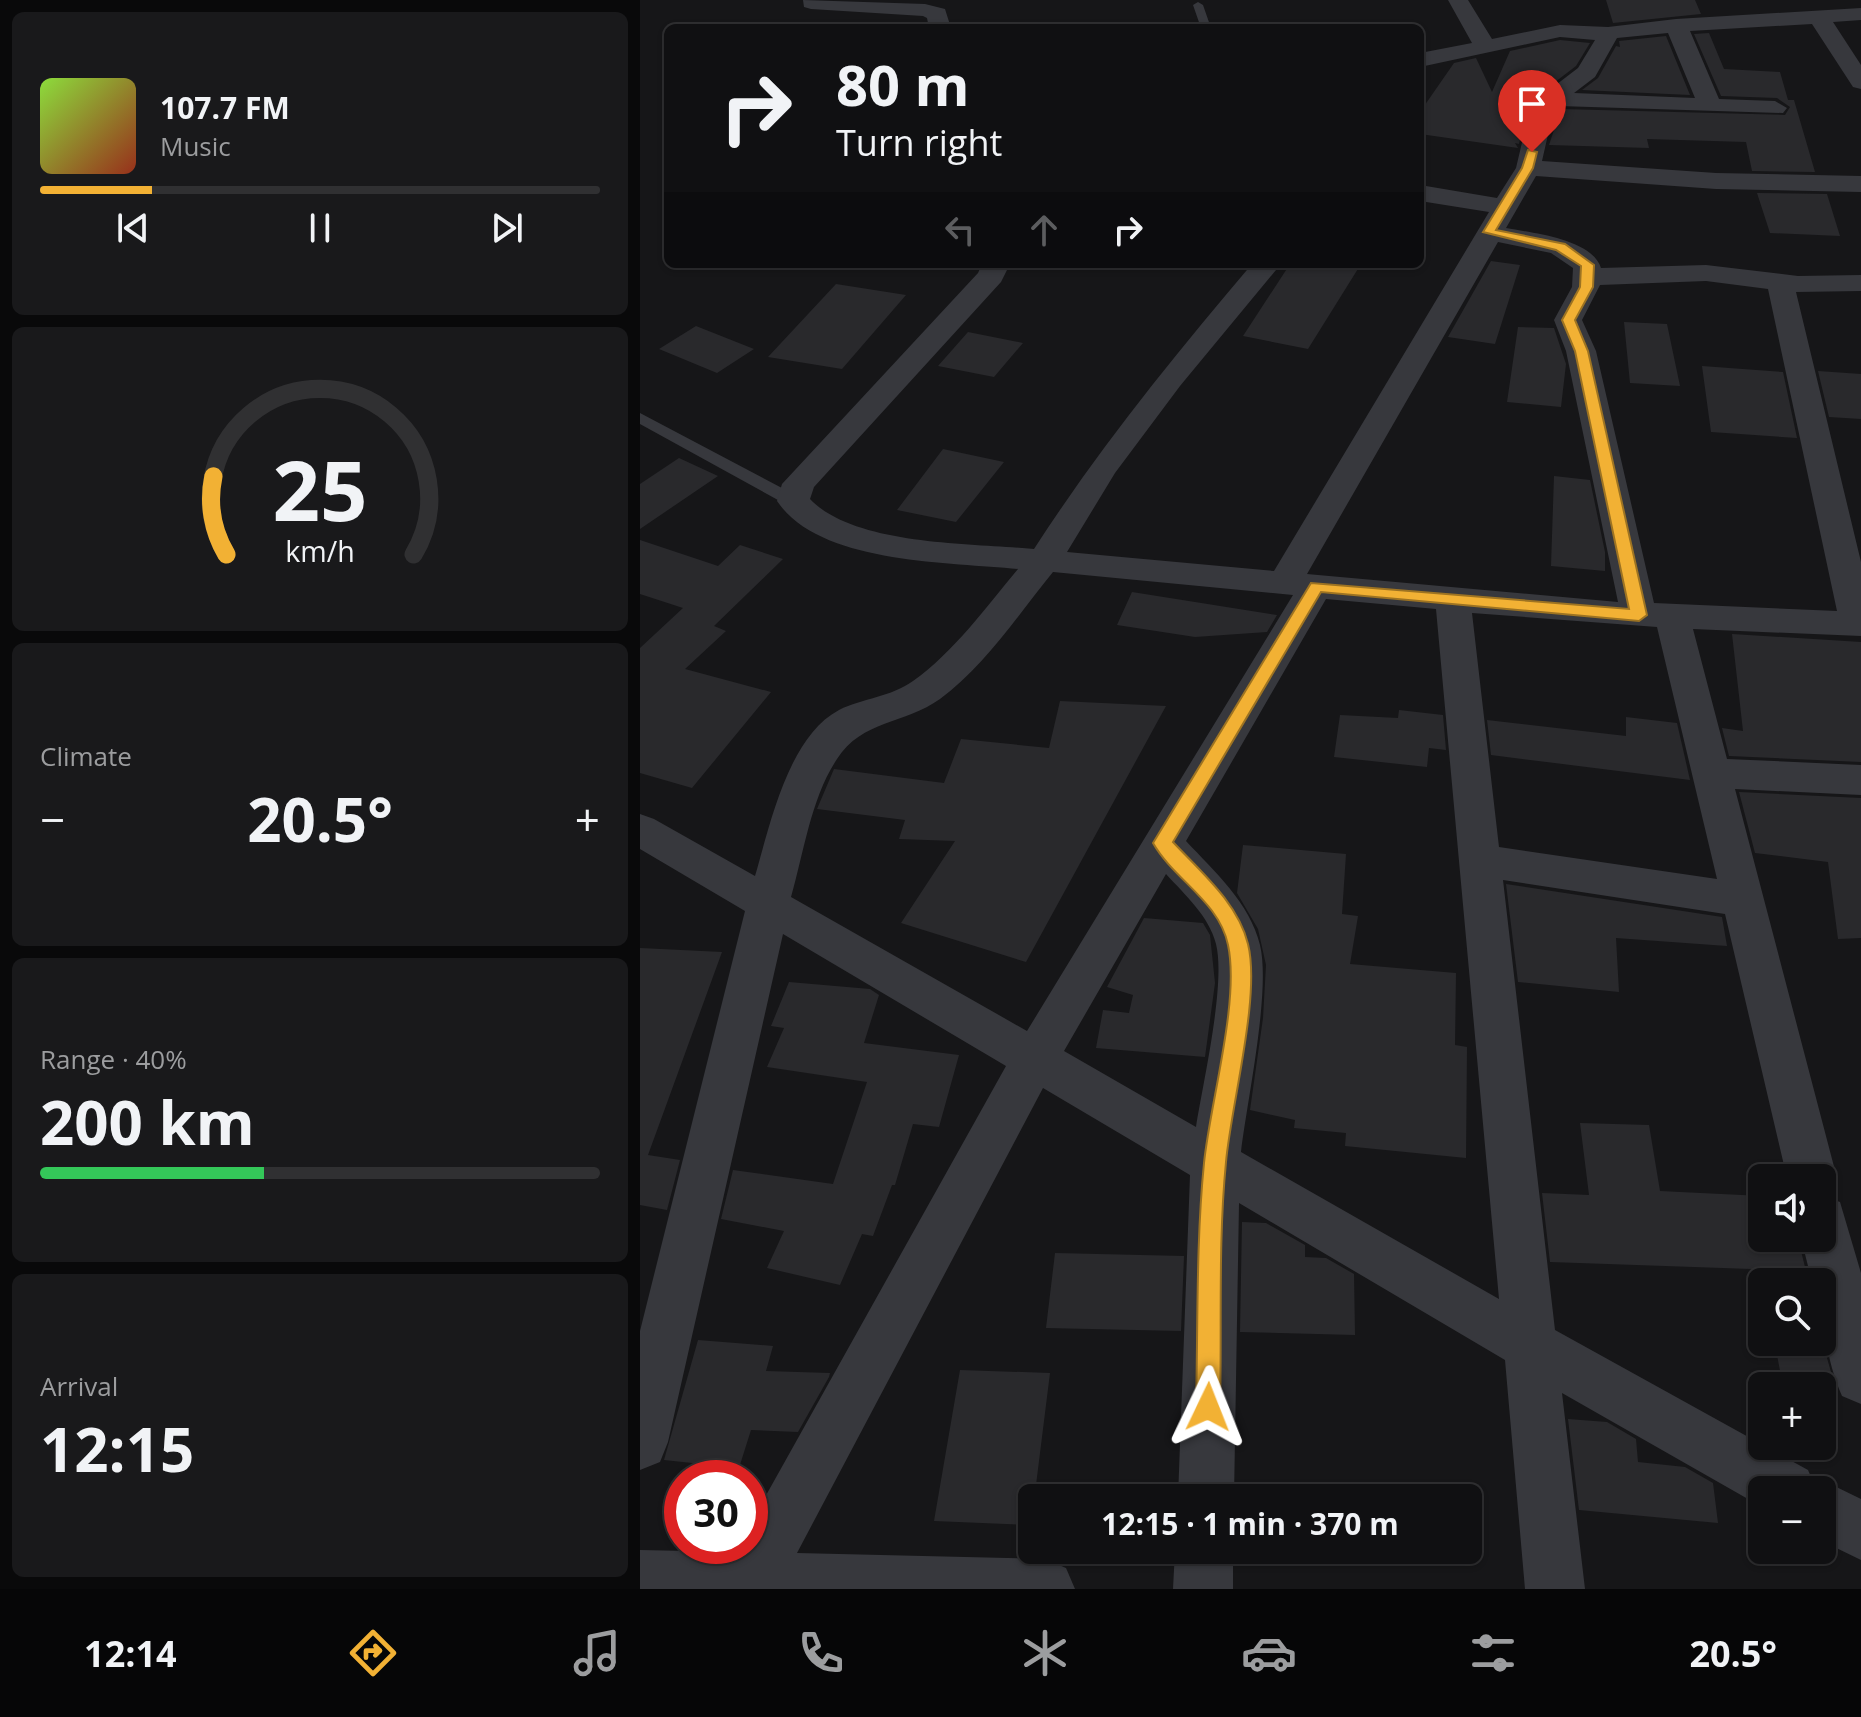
<!DOCTYPE html>
<meta charset="utf-8">
<style>
body{margin:0;font-family:"Open Sans",sans-serif;background:#19191b;color:#f1f3f6;height:100vh;display:flex;flex-direction:column;font-size:30px;white-space:nowrap}
*{box-sizing:border-box;margin:0}
p{font-size:26px;color:#9c9d9f}
.icon{flex:none;width:44px;height:44px;fill:none;stroke:currentColor;stroke-width:2;stroke-linecap:round;stroke-linejoin:round}
.map{position:relative;flex:1;overflow:hidden}
.sheet{display:flex;flex-direction:column;gap:12px;padding:12px;background:#09090a;width:640px}
.sheet>*{flex:none}
.hud{position:absolute;left:24px;top:24px;width:760px;height:244px;border-radius:12px;box-shadow:0 2px 6px #0004,0 0 0 2px #303032;background:#101012;color:#f1f3f6;overflow:hidden}
.fabs{position:absolute;left:1108px;top:1164px;display:grid;gap:16px}
.fabs a{display:grid;place-items:center;width:88px;height:88px;border-radius:12px;background:#101012;box-shadow:0 2px 6px #0004,0 0 0 2px #303032;font-size:40px}
.speed{position:absolute;left:24px;top:1460px;display:flex;gap:16px;font-size:40px;font-weight:700;text-align:center}
.speed>*{display:grid;place-content:center;width:104px;height:104px;border-radius:50%;background:#101012;box-shadow:0 2px 6px #0004,0 0 0 2px #303032;line-height:1}
.speed .limit{border:12px solid #d22;background:#fff;color:#111}
.pin{position:absolute;display:grid;place-items:center;width:68px;height:68px;color:#fff;margin:-82px -34px;border-radius:50% 50% 50% 0;rotate:-45deg;box-shadow:0 0 8px #0007}
.pin .icon{rotate:45deg}
.me{position:absolute;width:88px;margin:-44px;rotate:2deg;stroke-linejoin:round;filter:drop-shadow(0 0 6px #0008)}
.turn{display:flex;align-items:center;gap:28px;height:168px;padding:0 40px;font-size:36px}
.turn .icon{width:104px;height:104px;stroke-width:2.5}
.turn b{display:block;font-size:56px;line-height:68px}
.lanes{display:flex;align-items:center;height:76px;padding:0 40px;background:#0003;justify-content:center;gap:40px;direction:ltr}
.lanes .off{opacity:.35}
.big{font-size:60px;font-weight:700;line-height:1.1}
.sheet .tile{flex:1;display:flex;flex-direction:column;justify-content:center;gap:12px;min-width:0;padding:0 28px;border-radius:12px;background:#19191b}
.sheet .dial{align-items:center;gap:0}
.dial svg{height:208px;overflow:visible;fill:none;stroke:#303032;stroke-width:7;stroke-linecap:round;text-anchor:middle}
.dial text{fill:#f1f3f6;stroke:none}
.song{display:flex;align-items:center;gap:24px}
.cover{width:96px;height:96px;border-radius:12px;background:linear-gradient(135deg,hsl(90 70% 55%),hsl(10 70% 35%))}
.played{height:8px;border-radius:4px;background:linear-gradient(90deg,#f2b134 20%,#303032 20%)}
.keys{display:flex;justify-content:space-around;direction:ltr}
.heat{display:flex;justify-content:space-between;align-items:center;font-size:44px;direction:ltr}
.charge{height:12px;border-radius:6px;background:linear-gradient(90deg,#34c759 40%,#303032 0)}
.trip{position:absolute;left:378px;top:1484px;width:464px;height:80px;border-radius:12px;background:#101012;box-shadow:0 2px 6px #0004,0 0 0 2px #303032;font-weight:700;line-height:80px;text-align:center}
.tab-bar{display:flex;height:128px;justify-content:space-around;align-items:center;background:#060607;color:#9c9d9f}
.tab-bar .icon{width:56px;height:56px}
.tab-bar .active{color:#f2b134}
.tab-bar b{font-size:36px;color:#f1f3f6}
main{display:flex;flex:1;min-height:0}
.map>svg:first-child{display:block}
</style>
<main>
<section class="sheet">
<div class="tile">
<div class="song"><i class="cover"></i><div><b>107.7 FM</b><p>Music</p></div></div>
<div class="played"></div>
<div class="keys"><svg class="icon" aria-label="previous" viewBox="0 0 24 24"><path d="M18 5L8 12l10 7zM5 5v14"/></svg><svg class="icon" aria-label="pause" viewBox="0 0 24 24"><path d="M8 5v14M16 5v14"/></svg><svg class="icon" aria-label="next" viewBox="0 0 24 24"><path d="M6 5l10 7-10 7zM19 5v14"/></svg></div>
</div>
<div class="tile dial"><svg viewBox="0 0 100 80">
<path d="M14 69A42 42 0 1 1 86 69"/>
<path d="M14 69A42 42 0 0 1 9 39" stroke="#f2b134"/>
<text x="50" y="56" font-size="32" font-weight="700">25</text>
<text x="50" y="72" font-size="11">km/h</text>
</svg></div>
<div class="tile"><p>Climate</p>
<div class="heat"><a>−</a><b class="big">20.5°</b><a>+</a></div>
</div>
<div class="tile"><p>Range · 40%</p><b class="big">200 km</b><div class="charge"></div></div>
<div class="tile"><p>Arrival</p><b class="big">12:15</b></div>
</section>
<div class="map">
<svg width="1221" height="1589" viewBox="0 0 1221 1589">
<rect width="100%" height="100%" fill="#161618"/>
<path fill="#29292c" d="M966,0H1055L1061,14L973,23Z
M1069,33L1084,69L1140,72L1148,100H1154L1175,172L1112,171L1106,142L1007,139L1009,148L909,145L921,109L1145,115L1150,107L1137,98L1081,96L1054,34Z
M1026,36L1050,95L942,90L958,78L976,46L980,47L979,41Z
M920,40L950,43L936,66L902,92L886,115L879,144L875,143L878,148L780,134V112L814,63L836,58L852,92L870,51Z
M1117,193L1187,194L1200,236L1130,233Z
M851,261L880,265L855,344L808,337Z
M650,264H721L668,349L603,336Z
M196,284L266,295L202,369L128,357Z
M984,322L1027,324L1040,386L990,383Z
M56,326L114,349L77,373L19,349Z
M878,327L914,328L926,364L921,407L867,402Z
M328,332L383,343L354,377L298,366Z
M1062,366L1143,372L1157,438L1071,432Z
M1178,371L1221,374V419L1189,417Z
M303,449L364,462L316,522L257,510Z
M39,458L78,476L0,529V484Z
M914,476L950,480L965,552V571L911,566Z
M0,540L78,566L100,545L143,559L74,626L86,631L45,669L131,692L52,788L0,773V648L43,608L0,594Z
M492,592L637,615L627,632L555,637L477,625Z
M1092,634L1221,642V762L1089,756L1082,728L1103,731Z
M420,701L526,706L386,962L261,923L315,841L259,839L265,820L177,809L194,769L304,783L321,739L409,748Z
M759,710L803,715L806,750L789,748L787,767L694,757L700,715L758,718Z
M986,717L1037,723L1050,780L851,755L847,720L986,736Z
M1099,792L1221,798V938L1198,939L1188,862L1115,853Z
M603,845L706,854L702,914L718,916L710,964L816,973L815,1045L827,1047L826,1158L705,1146L706,1133L654,1128L655,1120L610,1110L623,1018L626,965L618,929L597,893Z
M866,884L1082,917L1087,946L976,938L979,992L878,982Z
M504,918L563,923L570,935L575,983L565,1057L456,1048L463,1010L489,1013L493,995L467,987Z
M0,948L82,952L8,1155L40,1160L27,1210L0,1205Z
M149,982L230,989L239,995L224,1043L319,1055L299,1127L273,1124L255,1185H252L233,1236L222,1234L200,1285L127,1268L144,1231L81,1219L93,1170L193,1184L227,1082L127,1067L144,1028L131,1026Z
M940,1123L1009,1125L1020,1191L1122,1196V1238L1158,1239L1166,1271L910,1262L902,1193L949,1195Z
M602,1222L626,1223L665,1245V1257L686,1258L714,1274L715,1335L600,1332Z
M415,1253L544,1256L541,1331L406,1328Z
M58,1340L133,1346L126,1371L190,1373L189,1377L158,1432L111,1430L99,1468L24,1460Z
M1136,1350L1185,1351L1195,1386H1143Z
M320,1370L410,1373L391,1525L294,1521Z
M928,1419L967,1422L996,1439L998,1462L1045,1467L1073,1483L1078,1523L939,1510Z"/>
<g fill="none" stroke-linecap="round" stroke-linejoin="round">
<path fill="#37383d" fill-rule="evenodd" d="M558,2L563,5L571,28H561L553,5Z
M0,413L159,497L161,501L153,506L147,505L0,424Z"/>
<path fill="#37383d" fill-rule="evenodd" d="M163,0L285,4L305,9L311,28H289L287,18L283,16L171,9L164,7Z
M808,0H828L852,39L920,25L968,27L1036,19L1221,8V20L1193,22L1221,65V89L1213,87L1172,24L1050,31L1079,99L1135,101L1147,108L1143,113L919,106L912,117L902,161L1076,173L1221,176V192L1076,189L896,176L866,228C892,233 952,239 961,268L1066,265L1158,276L1221,275V291L1156,292L1221,562V636L1053,629L1087,759L1221,765V795L1095,789L1197,1178L1189,1194L1183,1196L1200,1202L1221,1273V1404L1202,1396C1186,1359 1182,1322 1182,1282H1172L1161,1238H1182V1178H1147L1085,914L863,880L915,1330L1168,1470L1174,1484L1182,1480L1221,1499V1560L1182,1541V1490H1122V1507L922,1393L945,1589H885L865,1360L599,1203L594,1498H538L550,1175L403,1088L157,1553L405,1559L426,1568L435,1589H0V1550L94,1552L97,1546H110V1524L366,1066L143,934L28,1442L20,1462L0,1470V1331L105,911L0,849V814L14,819L115,876C130,825 148,737 199,710C223,698 251,697 273,681C314,652 346,607 378,569C308,562 179,564 137,501L142,484L338,273L342,264H370L361,282L174,487L170,499C215,546 332,543 394,549C460,447 534,356 612,264H641L540,386L475,473L427,552L634,571L849,212L780,201V185L857,198L876,168L888,117L904,94L938,68L955,40L920,37L780,67V53L832,43ZM1028,33L1055,98L934,93L955,77L977,38ZM858,242L911,253L933,268L932,287L914,320L926,351L978,602L667,574ZM1066,281L1128,289L1197,611L1014,603L956,351L942,320L960,285ZM413,572L653,595L387,1031L151,897C164,852 171,798 197,759C222,720 265,724 300,699C344,667 378,615 413,572ZM686,599L796,609L859,1299L601,1152C607,1101 631,991 620,945C610,903 574,871 546,841ZM832,613L1017,627L1077,879L859,847ZM526,874C545,895 569,916 576,944C586,984 563,1082 556,1127L424,1051Z
M535,1550H593V1589H533Z"/>
</g>
<path fill="#f2b134" stroke="#9d7322" stroke-width="2" d="M888,150L897,152L893,168L856,230L925,244L954,265L953,287L935,320L948,351L1007,615L999,621L681,592L533,842C561,872 598,903 608,944C621,996 591,1105 586,1162C578,1243 582,1326 580,1407L577,1416L568,1419L559,1416L556,1407C558,1326 556,1243 564,1163C570,1103 600,1001 588,945C579,901 534,880 513,843L671,583L989,609L935,351L922,320L940,287L941,266L916,250L843,232L882,168Z"/>
</svg>
<div class="fabs">
<a><svg class="icon" aria-label="sound" viewBox="0 0 24 24"><path d="M4 9h4l5-4v14l-5-4H4zM17 9q2 3 0 6"/></svg></a>
<a><svg class="icon" aria-label="search" viewBox="0 0 24 24"><circle cx="10" cy="10" r="6"/><path d="M15 15l6 6"/></svg></a>
<a>+</a>
<a>−</a>
</div>
<div class="speed"><div class="limit">30</div></div>
<div class="pin" style="left:892px;top:152px;background:#d93025"><svg class="icon" aria-label="arrive" viewBox="0 0 24 24"><path d="M6 21V4h12l-3 4 3 4H6"/></svg></div>
<svg class="me" style="left:568px;top:1407px" viewBox="-20 -20 40 40"><path d="M0-17L14 15 0 8-14 15z" fill="#f2b134" stroke="#fff" stroke-width="4"/></svg>
<div class="trip">12:15 · 1 min · 370 m</div>
<div class="hud">
<div class="turn"><svg class="icon" aria-label="right" viewBox="0 0 24 24"><path d="M7 20v-9h11M14 6l5 5-5 5"/></svg><div><b>80 m</b>Turn right</div></div>
<div class="lanes"><svg class="icon off" aria-label="left" viewBox="0 0 24 24"><path d="M17 20v-9H6M10 6l-5 5 5 5"/></svg><svg class="icon off" aria-label="ahead" viewBox="0 0 24 24"><path d="M12 20V5M6 11l6-6 6 6"/></svg><svg class="icon" aria-label="right" viewBox="0 0 24 24"><path d="M7 20v-9h11M14 6l5 5-5 5"/></svg></div>
</div>
</div>
</main>
<nav class="tab-bar">
<b>12:14</b>
<svg class="icon active" aria-label="directions" viewBox="0 0 24 24"><path d="M12 3l9 9-9 9-9-9zM9 14v-3h6M13 9l2 2-2 2"/></svg>
<svg class="icon" aria-label="music" viewBox="0 0 24 24"><path d="M9 18V5l10-2v13"/><circle cx="6" cy="18" r="3"/><circle cx="16" cy="16" r="3"/></svg>
<svg class="icon" aria-label="phone" viewBox="0 0 24 24"><path d="M5 4h4l2 5-3 2q2 4 5 5l2-3 5 2v4C11 20 4 13 5 4z"/></svg>
<svg class="icon" aria-label="climate" viewBox="0 0 24 24"><path d="M12 3v18M4 7l16 10M4 17L20 7"/></svg>
<svg class="icon" aria-label="car" viewBox="0 0 24 24"><path d="M5 17H2v-5l4-1 3-4h7l3 4 3 1v5h-3M9 17h6M6 11h13"/><circle cx="7" cy="17" r="2"/><circle cx="17" cy="17" r="2"/></svg>
<svg class="icon" aria-label="filters" viewBox="0 0 24 24"><path d="M4 7h16M4 17h16"/><circle cx="9" cy="7" r="2"/><circle cx="15" cy="17" r="2"/></svg>
<b>20.5°</b>
</nav>
